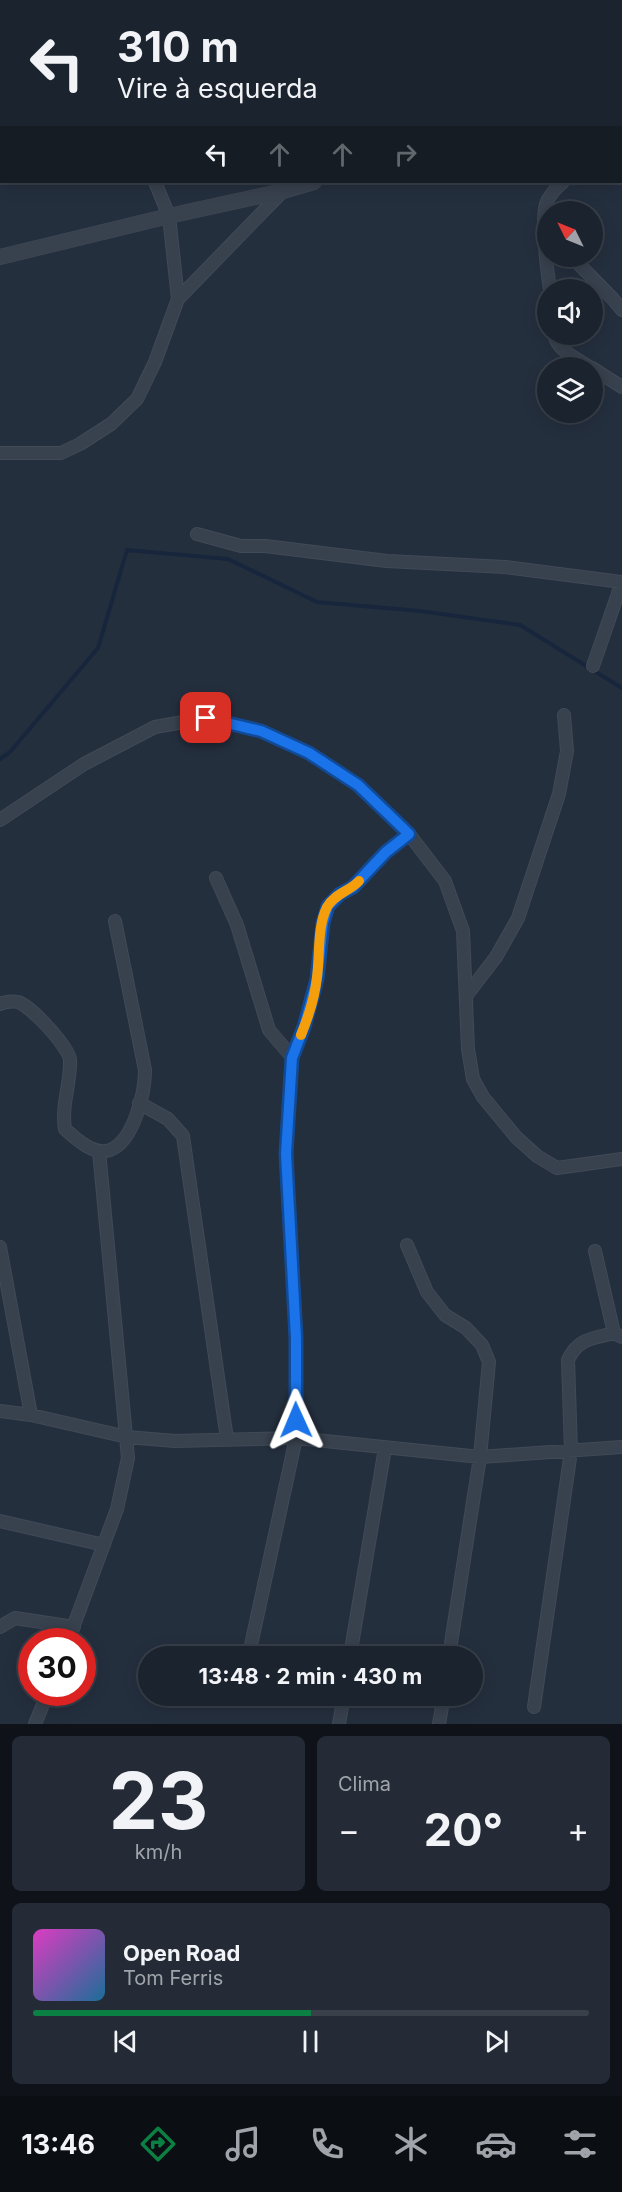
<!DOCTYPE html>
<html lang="pt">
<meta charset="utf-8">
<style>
body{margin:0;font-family:Inter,sans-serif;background:#242b36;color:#f1f3f6;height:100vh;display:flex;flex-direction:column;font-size:22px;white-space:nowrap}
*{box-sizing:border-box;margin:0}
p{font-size:20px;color:#a0a4aa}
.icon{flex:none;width:33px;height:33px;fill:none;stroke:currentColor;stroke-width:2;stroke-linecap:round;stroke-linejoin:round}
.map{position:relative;height:1724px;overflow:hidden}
.side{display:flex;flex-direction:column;gap:12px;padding:12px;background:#0f1319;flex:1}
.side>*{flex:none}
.hud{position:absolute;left:0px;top:0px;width:622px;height:183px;box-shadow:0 3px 15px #0003,0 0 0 2px #39404a;background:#1b232e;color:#f1f3f6;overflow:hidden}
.needle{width:39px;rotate:313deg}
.controls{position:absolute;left:537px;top:201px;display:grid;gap:12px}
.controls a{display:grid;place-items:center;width:66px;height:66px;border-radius:50%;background:#1b232e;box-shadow:0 3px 15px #0003,0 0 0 2px #39404a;font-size:30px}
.speed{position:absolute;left:18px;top:1628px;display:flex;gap:12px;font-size:30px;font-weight:700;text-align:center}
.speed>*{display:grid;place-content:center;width:78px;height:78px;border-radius:50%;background:#1b232e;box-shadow:0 3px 15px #0003,0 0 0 2px #39404a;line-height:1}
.speed .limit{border:9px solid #d22;background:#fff;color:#111}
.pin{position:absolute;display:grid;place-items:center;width:51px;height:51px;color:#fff;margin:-26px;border-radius:12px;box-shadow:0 3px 9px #0006}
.me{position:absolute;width:66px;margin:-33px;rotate:359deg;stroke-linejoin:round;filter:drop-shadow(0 0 4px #0008)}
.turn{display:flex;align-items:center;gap:21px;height:126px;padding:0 18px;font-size:27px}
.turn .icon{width:78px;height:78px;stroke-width:2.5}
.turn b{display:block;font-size:42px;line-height:51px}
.lanes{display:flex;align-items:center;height:57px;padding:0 18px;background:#0003;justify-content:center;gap:30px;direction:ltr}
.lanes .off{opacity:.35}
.big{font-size:45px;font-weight:700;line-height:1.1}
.side .card{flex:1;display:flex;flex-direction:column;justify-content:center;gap:9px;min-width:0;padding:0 21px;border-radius:9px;background:#242b36}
.side .dial{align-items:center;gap:0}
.dial b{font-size:78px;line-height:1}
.song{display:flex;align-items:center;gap:18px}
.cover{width:72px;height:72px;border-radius:9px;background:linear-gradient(135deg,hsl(310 70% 55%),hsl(200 70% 35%))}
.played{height:6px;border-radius:3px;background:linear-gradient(90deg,#0b8043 50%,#39404a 50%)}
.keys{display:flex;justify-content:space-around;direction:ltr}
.heat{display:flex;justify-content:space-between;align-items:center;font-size:33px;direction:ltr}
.side .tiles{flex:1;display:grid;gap:12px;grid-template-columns:1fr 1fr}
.card:last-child{grid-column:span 2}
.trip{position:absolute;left:138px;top:1646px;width:345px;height:60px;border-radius:30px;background:#1b232e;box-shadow:0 3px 15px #0003,0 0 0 2px #39404a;font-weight:700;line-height:60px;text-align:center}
.dock{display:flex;height:96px;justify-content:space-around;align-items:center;background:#0b0e12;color:#a0a4aa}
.dock .icon{width:42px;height:42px}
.dock .selected{color:#0b8043}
.dock b{font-size:27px;color:#f1f3f6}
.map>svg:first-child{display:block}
</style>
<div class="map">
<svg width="622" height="1724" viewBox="0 0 622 1724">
<rect width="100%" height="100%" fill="#242f3e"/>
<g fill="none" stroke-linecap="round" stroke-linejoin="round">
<path stroke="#17263c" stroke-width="4" d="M0,759L10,752L98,648L127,550L228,559L317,602L420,611L520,625L622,688"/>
<g stroke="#414a57" stroke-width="14">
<path id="minor" d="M289,0V2
M477,0L478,2
M600,0L601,2
M166,2L170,0
M621,154H622
M155,182L169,216L178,299
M571,256L613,299L622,310
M550,290C547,269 541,222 546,204C549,195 556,188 563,182
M554,334C557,351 578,359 591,368
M592,368L622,387
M0,453H61L80,444L111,424L137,399L155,362L178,299L283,191
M197,534L241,546H265L387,561L505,567L622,582
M593,666L622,582
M0,820L84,764L155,727L206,718L261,731L309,753L358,785L409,834L445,881L463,931L468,1049L473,1079L483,1097L516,1137L537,1156L557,1168L622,1159
M216,878L237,925L269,1030L292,1057
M466,996L496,957L518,918L559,794L567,751L564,715
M0,1004C5,1002 13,1001 18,1002C31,1006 69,1047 70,1060C71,1083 61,1105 65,1129C76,1139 94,1156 110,1150C134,1141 145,1092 145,1070L115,921
M139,1103L168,1119L183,1136L227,1439
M407,1245L427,1292L445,1315L466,1328L482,1345L489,1362L480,1457L449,1656
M0,1247L31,1415
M595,1251L614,1333L622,1337
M0,1411L31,1415L127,1437L175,1441L296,1438L480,1457L622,1447
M0,1521L104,1545
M0,1627L15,1618L74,1627
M68,1641L117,1509L128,1458L99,1151
M251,1645L296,1438V1338L286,1154L292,1057L304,1027L317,979L323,923L328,906L340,894L353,887L386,852L409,834
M350,1656L385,1448
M534,1707L571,1451L568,1360C578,1338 592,1339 614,1333
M35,1724L48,1692
M339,1724L344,1695
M439,1724L444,1695"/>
</g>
<g stroke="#414a57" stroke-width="16">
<path id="tertiary" d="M621,39H622
M0,257L169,216L283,191L314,182"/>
</g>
<use href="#minor" stroke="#38414e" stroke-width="12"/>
<use href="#tertiary" stroke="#38414e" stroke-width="15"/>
</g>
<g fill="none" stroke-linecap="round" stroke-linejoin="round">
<g stroke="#114b97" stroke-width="15">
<path id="route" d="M206,718L261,731L309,753L358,785L409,834L386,852L353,887L340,894L328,906L323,923L317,979L304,1027L292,1058L286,1154L296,1338V1420"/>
</g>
<use href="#route" stroke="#1a73e8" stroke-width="10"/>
<path stroke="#f59e0b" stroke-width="10" d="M301,1035C308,1018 315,996 317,977C320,955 317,927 327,907C334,894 350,891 359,881"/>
</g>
</svg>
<div class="controls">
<a><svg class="needle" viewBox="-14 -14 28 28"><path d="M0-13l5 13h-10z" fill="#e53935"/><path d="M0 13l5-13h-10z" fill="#a0a4aa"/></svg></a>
<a><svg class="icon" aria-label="sound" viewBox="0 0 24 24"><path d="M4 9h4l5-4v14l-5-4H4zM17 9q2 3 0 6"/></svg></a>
<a><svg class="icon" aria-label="layers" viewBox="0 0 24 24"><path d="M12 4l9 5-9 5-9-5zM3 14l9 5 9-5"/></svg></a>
</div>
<div class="speed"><div class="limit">30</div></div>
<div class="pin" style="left:206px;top:718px;background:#d93025"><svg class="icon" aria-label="arrive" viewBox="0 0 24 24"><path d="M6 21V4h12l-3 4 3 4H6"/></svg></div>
<svg class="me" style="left:296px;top:1420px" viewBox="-20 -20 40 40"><path d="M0-17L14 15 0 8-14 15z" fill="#1a73e8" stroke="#fff" stroke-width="4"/></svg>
<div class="trip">13:48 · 2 min · 430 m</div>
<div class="hud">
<div class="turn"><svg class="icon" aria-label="left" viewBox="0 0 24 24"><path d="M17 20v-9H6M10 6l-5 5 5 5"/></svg><div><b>310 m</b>Vire à esquerda</div></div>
<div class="lanes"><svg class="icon" aria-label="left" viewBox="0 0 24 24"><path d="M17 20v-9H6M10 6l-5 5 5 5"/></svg><svg class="icon off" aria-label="ahead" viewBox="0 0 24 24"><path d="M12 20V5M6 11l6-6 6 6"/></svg><svg class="icon off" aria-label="ahead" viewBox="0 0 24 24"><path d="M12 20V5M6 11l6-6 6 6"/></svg><svg class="icon off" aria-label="right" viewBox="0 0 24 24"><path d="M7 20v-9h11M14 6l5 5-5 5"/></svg></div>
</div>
</div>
<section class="side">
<div class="tiles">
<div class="card dial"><b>23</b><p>km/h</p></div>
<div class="card"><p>Clima</p>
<div class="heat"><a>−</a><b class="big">20°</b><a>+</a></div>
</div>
<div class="card">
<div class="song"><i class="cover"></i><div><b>Open Road</b><p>Tom Ferris</p></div></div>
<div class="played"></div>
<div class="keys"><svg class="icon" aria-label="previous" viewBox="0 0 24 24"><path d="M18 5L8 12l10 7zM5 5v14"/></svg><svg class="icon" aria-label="pause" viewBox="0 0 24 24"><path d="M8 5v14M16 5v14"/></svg><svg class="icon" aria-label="next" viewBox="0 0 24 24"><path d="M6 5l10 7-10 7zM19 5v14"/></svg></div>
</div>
</div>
</section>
<nav class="dock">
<b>13:46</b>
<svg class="icon selected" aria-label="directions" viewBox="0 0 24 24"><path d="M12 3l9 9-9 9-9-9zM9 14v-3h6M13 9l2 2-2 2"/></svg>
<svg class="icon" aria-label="music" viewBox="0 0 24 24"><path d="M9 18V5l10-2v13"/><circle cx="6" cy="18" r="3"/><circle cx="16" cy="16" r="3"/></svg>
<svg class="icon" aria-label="phone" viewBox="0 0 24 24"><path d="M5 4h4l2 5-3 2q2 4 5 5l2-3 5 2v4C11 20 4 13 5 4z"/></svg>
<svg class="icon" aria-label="climate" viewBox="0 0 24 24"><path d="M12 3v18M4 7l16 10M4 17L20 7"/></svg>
<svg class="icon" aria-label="car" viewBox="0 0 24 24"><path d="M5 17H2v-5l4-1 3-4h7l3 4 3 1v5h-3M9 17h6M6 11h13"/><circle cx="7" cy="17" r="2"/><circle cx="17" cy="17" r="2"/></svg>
<svg class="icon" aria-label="filters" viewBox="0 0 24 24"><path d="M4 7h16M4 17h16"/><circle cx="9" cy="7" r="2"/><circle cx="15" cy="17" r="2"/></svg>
</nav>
